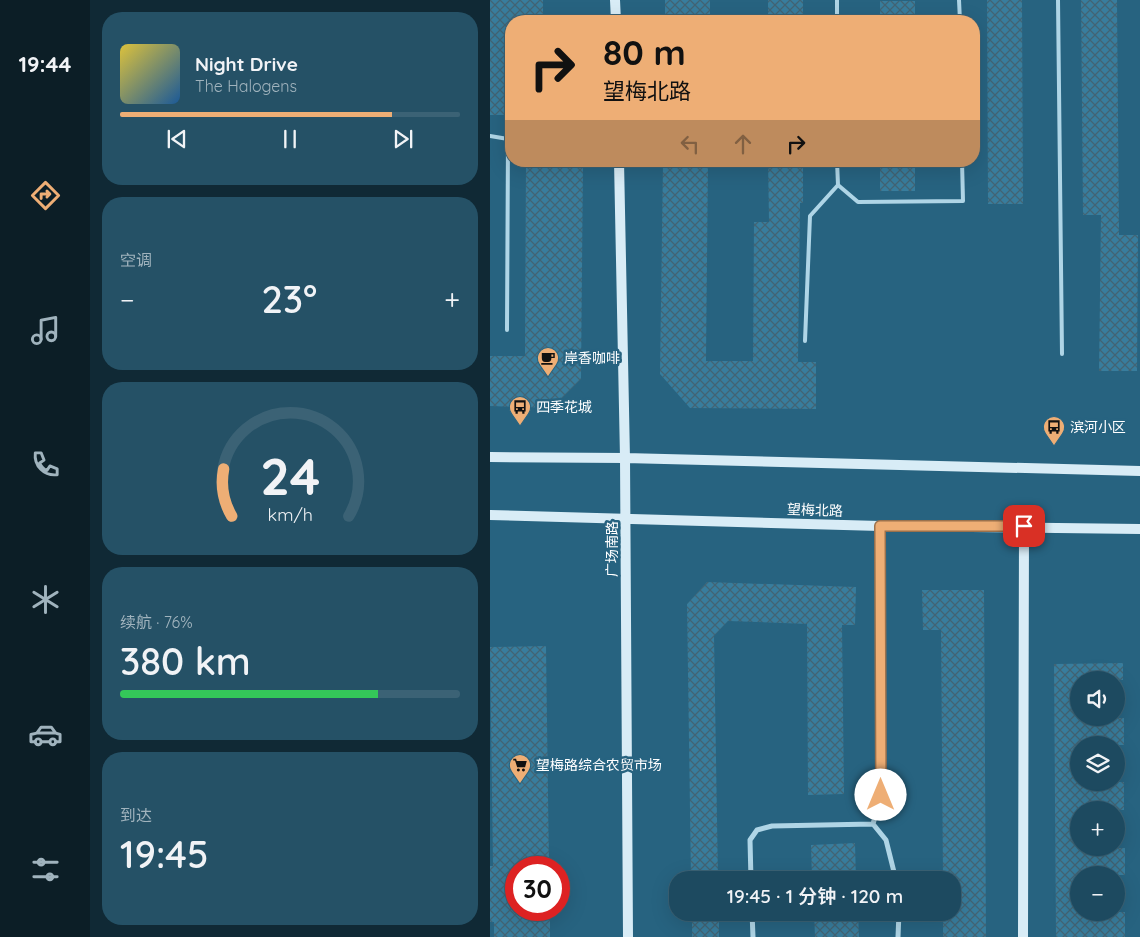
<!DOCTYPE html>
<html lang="zh">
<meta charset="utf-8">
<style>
body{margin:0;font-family:Quicksand,"Noto Sans SC",sans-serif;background:#255166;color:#f1f3f6;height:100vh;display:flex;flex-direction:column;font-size:19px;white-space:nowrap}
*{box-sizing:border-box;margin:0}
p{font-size:16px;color:#a0b3bd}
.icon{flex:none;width:28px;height:28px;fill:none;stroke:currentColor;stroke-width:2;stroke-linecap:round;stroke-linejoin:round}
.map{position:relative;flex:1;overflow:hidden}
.side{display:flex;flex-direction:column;gap:12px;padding:12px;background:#102935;width:400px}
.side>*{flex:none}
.hud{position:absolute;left:15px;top:15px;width:475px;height:152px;border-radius:20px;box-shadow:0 5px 20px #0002,0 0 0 1px #3b6275;background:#eeae75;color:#111;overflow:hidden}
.controls{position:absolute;left:580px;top:671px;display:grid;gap:10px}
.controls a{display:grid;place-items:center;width:55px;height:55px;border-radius:50%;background:#1d4a60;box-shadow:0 5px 20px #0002,0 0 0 1px #3b6275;font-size:25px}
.speed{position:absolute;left:15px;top:856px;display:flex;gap:10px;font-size:25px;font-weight:700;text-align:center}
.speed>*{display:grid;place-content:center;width:65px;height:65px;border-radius:50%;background:#1d4a60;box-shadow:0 5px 20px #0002,0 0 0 1px #3b6275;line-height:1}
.speed .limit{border:8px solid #d22;background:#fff;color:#111}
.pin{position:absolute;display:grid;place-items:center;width:42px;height:42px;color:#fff;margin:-21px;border-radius:10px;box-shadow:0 2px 8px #0006}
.me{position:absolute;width:55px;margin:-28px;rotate:0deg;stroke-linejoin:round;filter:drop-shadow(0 0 4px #0008)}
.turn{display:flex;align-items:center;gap:18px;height:105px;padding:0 15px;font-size:22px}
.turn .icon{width:65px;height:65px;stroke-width:2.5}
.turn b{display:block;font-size:35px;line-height:42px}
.lanes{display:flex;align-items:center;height:48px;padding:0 15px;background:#0003;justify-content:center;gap:25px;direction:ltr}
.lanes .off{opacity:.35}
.big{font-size:38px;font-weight:600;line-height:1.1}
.side .tile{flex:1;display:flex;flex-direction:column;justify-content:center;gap:8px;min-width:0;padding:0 18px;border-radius:20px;background:#255166}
.side .dial{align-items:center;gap:0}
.dial svg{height:130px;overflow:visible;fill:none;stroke:#3b6275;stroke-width:7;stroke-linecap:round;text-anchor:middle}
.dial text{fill:#f1f3f6;stroke:none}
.song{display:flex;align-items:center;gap:15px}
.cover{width:60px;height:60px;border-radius:8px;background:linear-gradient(135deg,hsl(50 70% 55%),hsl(210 70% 35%))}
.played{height:5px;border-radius:2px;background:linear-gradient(90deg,#eeae75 80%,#3b6275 80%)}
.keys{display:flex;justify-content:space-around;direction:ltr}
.heat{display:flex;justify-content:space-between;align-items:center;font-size:28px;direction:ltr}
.charge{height:8px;border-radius:4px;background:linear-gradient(90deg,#34c759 76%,#3b6275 0)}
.trip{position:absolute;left:179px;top:871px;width:292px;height:50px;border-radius:20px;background:#1d4a60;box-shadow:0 5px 20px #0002,0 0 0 1px #3b6275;font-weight:600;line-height:50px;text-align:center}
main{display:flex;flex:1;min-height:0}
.menu{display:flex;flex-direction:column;width:90px;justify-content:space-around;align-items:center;background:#0c1e26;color:#a0b3bd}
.menu .icon{width:35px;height:35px}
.menu .on{color:#eeae75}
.menu b{font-size:22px;color:#f1f3f6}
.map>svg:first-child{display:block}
</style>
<main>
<nav class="menu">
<b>19:44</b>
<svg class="icon on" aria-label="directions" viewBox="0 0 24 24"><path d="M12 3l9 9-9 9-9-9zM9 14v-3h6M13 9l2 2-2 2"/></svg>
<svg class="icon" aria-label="music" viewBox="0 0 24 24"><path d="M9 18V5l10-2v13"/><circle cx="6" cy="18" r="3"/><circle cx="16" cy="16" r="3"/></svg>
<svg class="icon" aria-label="phone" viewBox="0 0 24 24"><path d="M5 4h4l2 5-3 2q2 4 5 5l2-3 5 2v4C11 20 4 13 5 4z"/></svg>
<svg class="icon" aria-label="climate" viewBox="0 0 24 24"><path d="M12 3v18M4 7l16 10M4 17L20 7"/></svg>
<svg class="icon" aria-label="car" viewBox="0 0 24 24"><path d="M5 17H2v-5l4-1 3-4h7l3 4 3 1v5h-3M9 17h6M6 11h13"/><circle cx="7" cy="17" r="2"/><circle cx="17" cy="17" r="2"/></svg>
<svg class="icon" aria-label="filters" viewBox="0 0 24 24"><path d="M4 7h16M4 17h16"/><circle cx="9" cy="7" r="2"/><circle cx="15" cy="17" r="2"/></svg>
</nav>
<section class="side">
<div class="tile">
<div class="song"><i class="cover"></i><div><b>Night Drive</b><p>The Halogens</p></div></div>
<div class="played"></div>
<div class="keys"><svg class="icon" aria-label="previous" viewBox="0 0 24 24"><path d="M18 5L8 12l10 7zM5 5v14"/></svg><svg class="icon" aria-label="pause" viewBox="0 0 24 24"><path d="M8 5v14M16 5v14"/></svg><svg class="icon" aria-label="next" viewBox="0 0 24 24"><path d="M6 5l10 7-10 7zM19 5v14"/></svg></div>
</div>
<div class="tile"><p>空调</p>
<div class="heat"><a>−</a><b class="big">23°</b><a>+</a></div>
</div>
<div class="tile dial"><svg viewBox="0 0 100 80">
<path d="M14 69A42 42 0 1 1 86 69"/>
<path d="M14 69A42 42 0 0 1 9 40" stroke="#eeae75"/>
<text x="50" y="56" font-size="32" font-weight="700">24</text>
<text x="50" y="72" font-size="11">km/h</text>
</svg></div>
<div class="tile"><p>续航 · 76%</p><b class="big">380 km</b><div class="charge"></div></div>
<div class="tile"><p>到达</p><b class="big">19:45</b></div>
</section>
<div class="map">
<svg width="650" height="937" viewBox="0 0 650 937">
<defs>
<pattern id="building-cross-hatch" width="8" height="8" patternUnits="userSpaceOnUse" patternTransform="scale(1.25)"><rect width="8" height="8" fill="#387d9d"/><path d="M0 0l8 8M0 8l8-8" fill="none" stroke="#426474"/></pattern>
</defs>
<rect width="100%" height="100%" fill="#276380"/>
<path fill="url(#building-cross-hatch)" d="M0,0H53V21H21V115H0Z
M175,0H220V21H175Z
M278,0H313V21H278Z
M497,0H532L533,204H498Z
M591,0H627L629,235H648L647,371H609L611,215H593Z
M390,1H425V21H390Z
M36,161H93L91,379L62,408L0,406V356H35Z
M173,161H218L216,361H263L264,222H279L278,161H313V203H310L308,362H326V409L200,408L170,374Z
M390,161H425V191H390Z
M217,582L366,587L365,625H352L354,794L318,795L317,624L238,621L224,636L228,880H201L197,604Z
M432,590H494L496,937H453V912H462V880H453L451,630H433Z
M56,646L59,868H26V910H60V937H4V922H0V866H3L0,647Z
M633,663V680H589V718H634V745H589V782H634V810H589V848H635V875H589V912H635V937H566L564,664Z
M365,843L366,880H322L321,845Z
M202,912H229V937H202Z
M324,912H368L369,937H325Z"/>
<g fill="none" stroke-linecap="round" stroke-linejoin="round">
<path stroke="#afd5e6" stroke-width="4" d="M347,0V21
M469,0L470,21
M568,0L572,354
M0,136L18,139L17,330
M348,185L368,202L473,201L472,161
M315,341L320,216L348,185L347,161"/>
<path stroke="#afd5e6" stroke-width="5" d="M383,824L396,840L406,880
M261,880L260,840L267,830L282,826L383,824L391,795L390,526
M262,912L263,937
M408,937L409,912"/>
<path stroke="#d8ecf6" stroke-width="10" d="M125,0L126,21
M129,161L135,458L138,937
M0,457L135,458L650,471
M0,515L390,526L650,529
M533,937L534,527"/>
</g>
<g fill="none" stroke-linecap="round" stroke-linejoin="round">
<g stroke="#9b714c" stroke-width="12">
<path id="route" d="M391,795L390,526H534"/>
</g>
<use href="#route" stroke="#eeae75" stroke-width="9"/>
</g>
<defs>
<g id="cafe-pin" transform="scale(1.125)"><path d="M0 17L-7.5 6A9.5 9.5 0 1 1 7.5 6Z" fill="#eeae75" stroke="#276380"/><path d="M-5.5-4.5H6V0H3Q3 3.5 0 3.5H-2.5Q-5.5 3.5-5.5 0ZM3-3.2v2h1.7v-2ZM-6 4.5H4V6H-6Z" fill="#111"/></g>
<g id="bus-pin" transform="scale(1.125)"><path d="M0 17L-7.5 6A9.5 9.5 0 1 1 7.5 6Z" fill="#eeae75" stroke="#276380"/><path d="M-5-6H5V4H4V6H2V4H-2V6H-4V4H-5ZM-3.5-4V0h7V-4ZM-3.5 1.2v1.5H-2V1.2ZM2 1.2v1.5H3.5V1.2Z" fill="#111"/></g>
<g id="supermarket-pin" transform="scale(1.125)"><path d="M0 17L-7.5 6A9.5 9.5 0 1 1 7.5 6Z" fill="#eeae75" stroke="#276380"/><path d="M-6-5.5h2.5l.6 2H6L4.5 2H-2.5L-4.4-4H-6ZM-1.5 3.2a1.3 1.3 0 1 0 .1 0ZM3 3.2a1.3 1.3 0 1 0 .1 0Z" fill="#111"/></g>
</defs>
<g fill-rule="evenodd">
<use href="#cafe-pin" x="58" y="358"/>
<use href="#bus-pin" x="30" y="407"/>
<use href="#bus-pin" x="564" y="427"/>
<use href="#supermarket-pin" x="30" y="765"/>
</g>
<g text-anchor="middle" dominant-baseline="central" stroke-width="5" stroke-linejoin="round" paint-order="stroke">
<g font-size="14" fill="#fff" stroke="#276380" text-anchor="start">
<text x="74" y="358">岸香咖啡</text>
<text x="46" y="407">四季花城</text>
<text x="580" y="427">滨河小区</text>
<text x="46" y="765">望梅路综合农贸市场</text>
</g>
<g font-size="14" fill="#fff" stroke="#276380">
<text transform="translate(325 510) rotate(2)">望梅北路</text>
<text transform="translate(122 549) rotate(-90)">广场南路</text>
</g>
</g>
</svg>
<div class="controls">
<a><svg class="icon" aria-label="sound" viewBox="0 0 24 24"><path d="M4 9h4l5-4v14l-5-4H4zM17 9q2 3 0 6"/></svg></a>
<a><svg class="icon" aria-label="layers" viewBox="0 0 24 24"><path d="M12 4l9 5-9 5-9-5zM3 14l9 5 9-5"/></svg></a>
<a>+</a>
<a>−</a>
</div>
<div class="speed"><div class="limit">30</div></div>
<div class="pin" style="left:534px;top:526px;background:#d93025"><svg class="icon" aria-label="arrive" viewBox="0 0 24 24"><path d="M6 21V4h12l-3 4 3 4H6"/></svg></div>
<svg class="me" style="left:391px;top:795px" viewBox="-20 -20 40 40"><circle r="19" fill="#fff"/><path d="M0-13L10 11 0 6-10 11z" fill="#eeae75"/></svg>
<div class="trip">19:45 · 1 分钟 · 120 m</div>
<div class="hud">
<div class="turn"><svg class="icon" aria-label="right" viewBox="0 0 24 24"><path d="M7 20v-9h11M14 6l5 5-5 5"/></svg><div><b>80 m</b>望梅北路</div></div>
<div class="lanes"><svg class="icon off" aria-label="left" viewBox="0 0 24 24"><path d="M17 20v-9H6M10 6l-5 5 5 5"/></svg><svg class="icon off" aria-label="ahead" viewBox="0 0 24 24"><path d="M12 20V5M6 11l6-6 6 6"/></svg><svg class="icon" aria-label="right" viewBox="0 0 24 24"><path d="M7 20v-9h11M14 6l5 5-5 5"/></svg></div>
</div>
</div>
</main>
